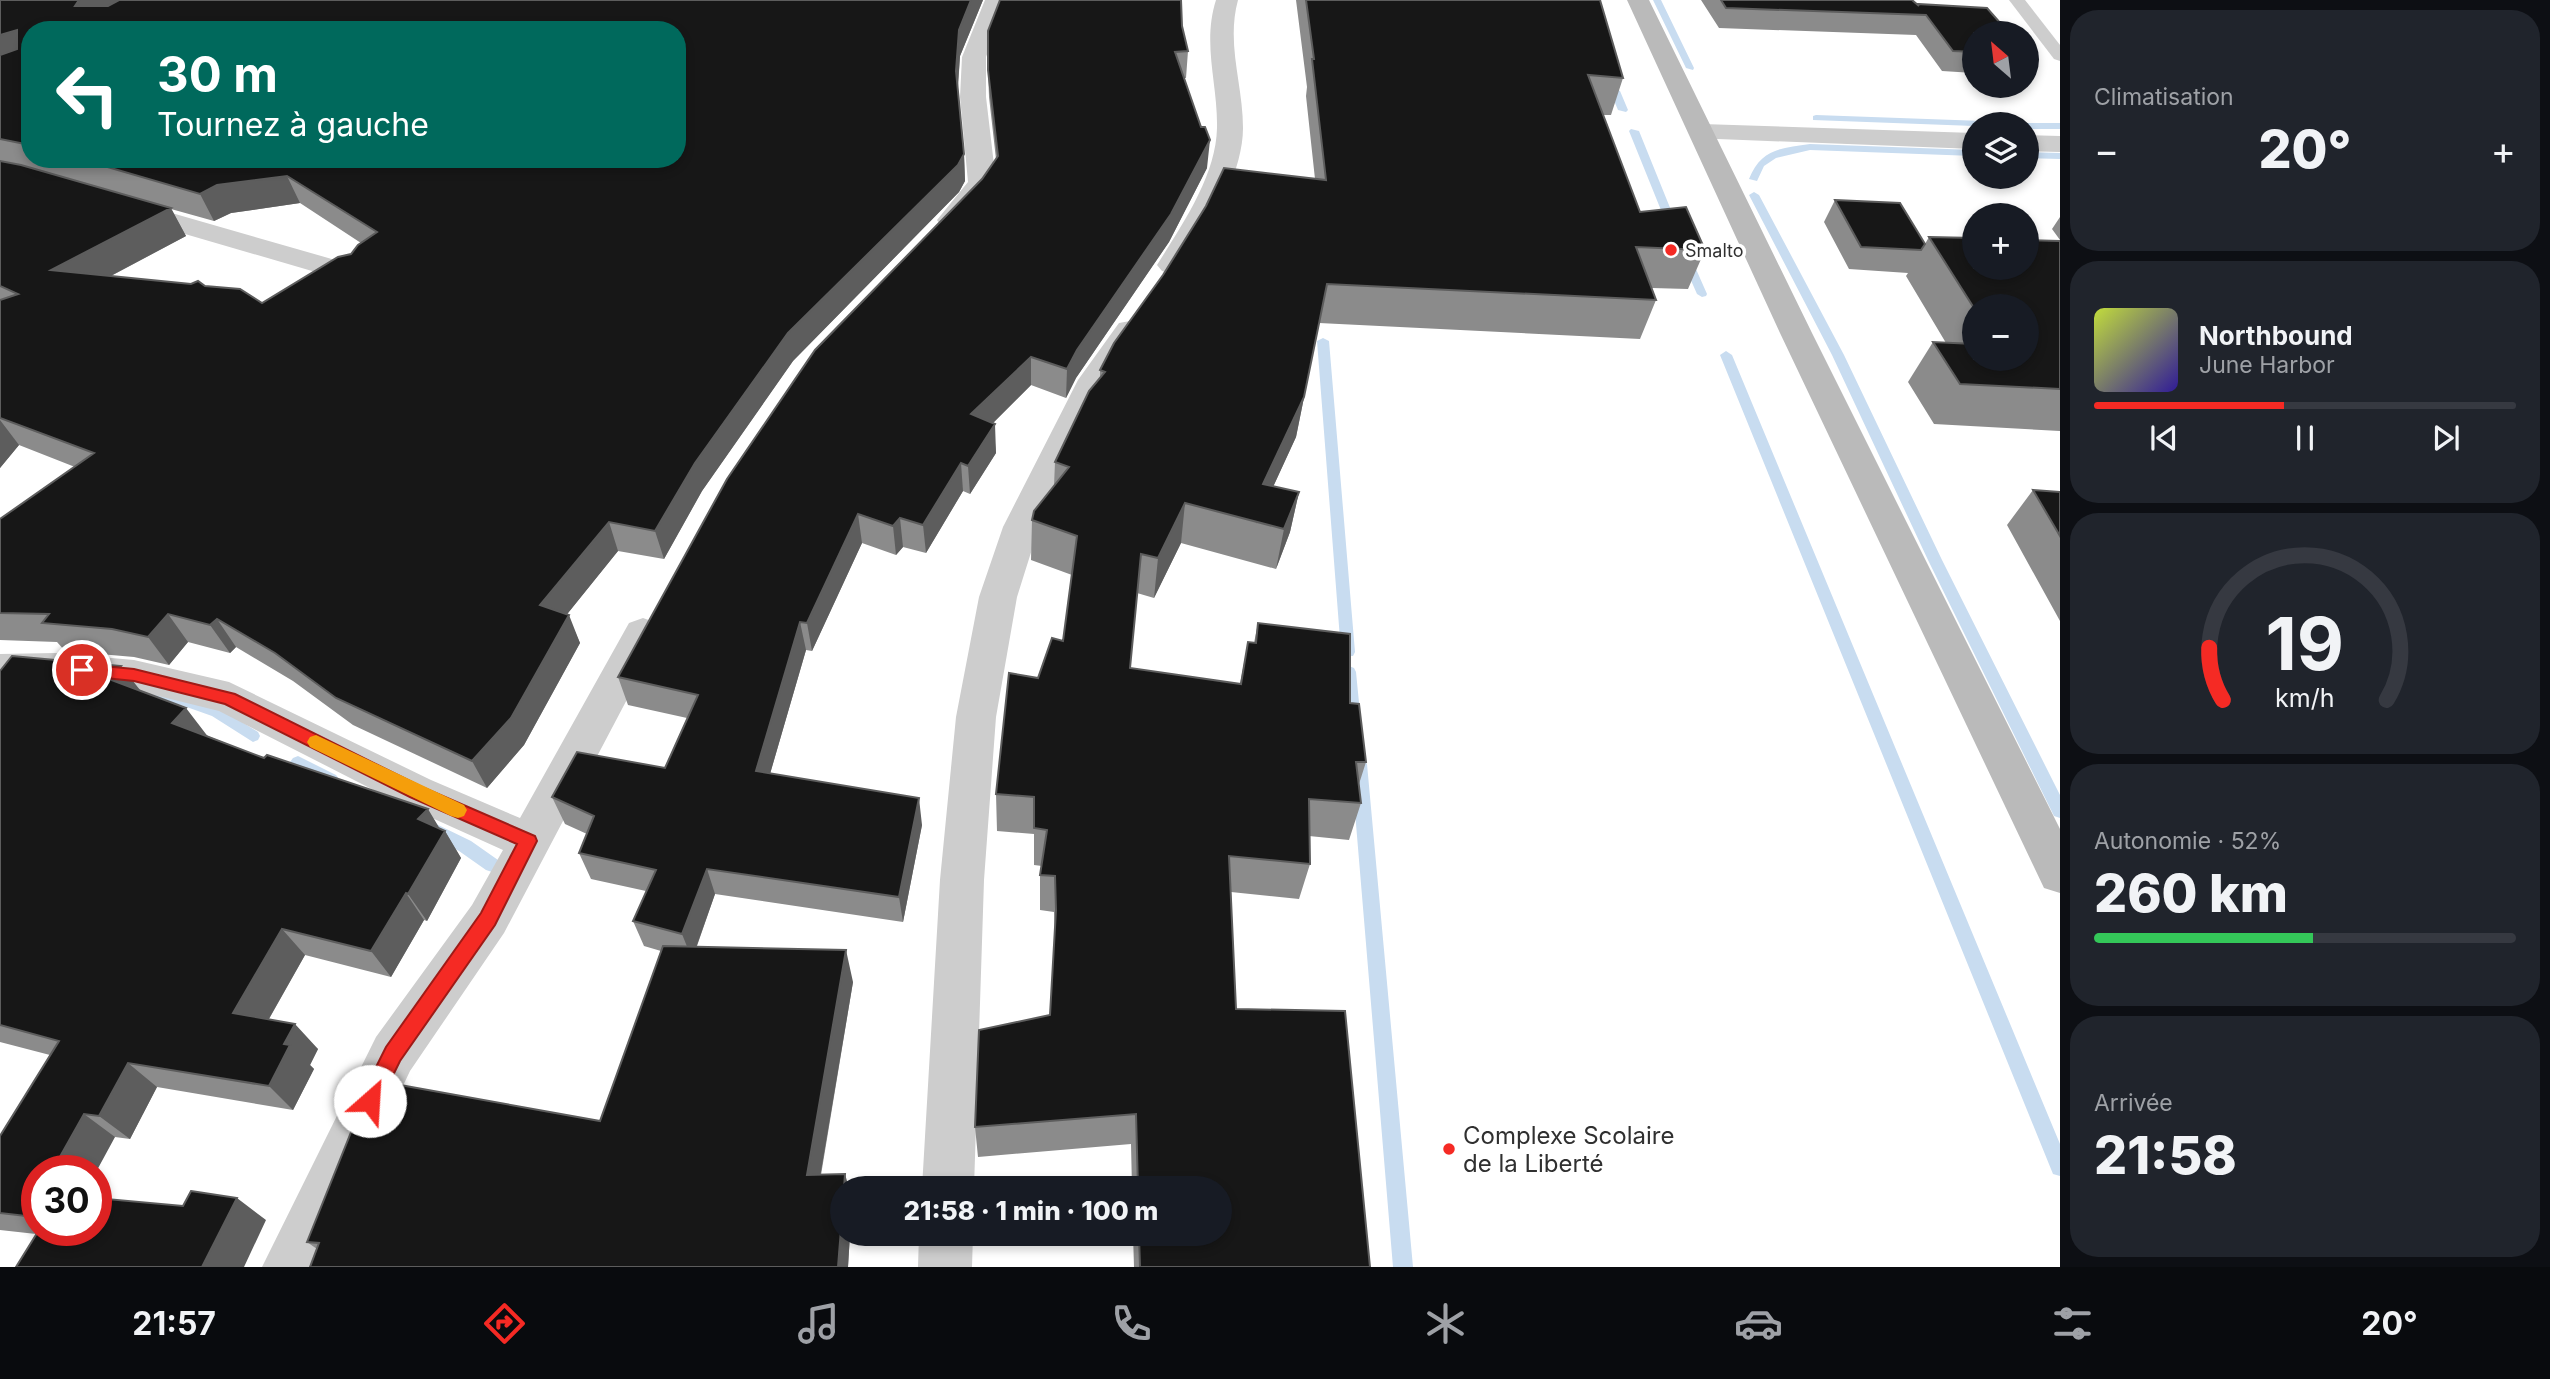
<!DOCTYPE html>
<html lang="fr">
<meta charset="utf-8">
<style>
body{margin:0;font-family:Inter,sans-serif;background:#20242c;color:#f1f3f6;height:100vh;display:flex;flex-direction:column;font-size:26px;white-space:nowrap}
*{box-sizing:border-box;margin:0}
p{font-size:23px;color:#9ea1a6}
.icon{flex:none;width:38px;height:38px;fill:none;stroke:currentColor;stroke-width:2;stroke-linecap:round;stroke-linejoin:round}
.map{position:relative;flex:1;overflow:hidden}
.details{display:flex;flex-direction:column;gap:10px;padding:10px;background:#0d0f14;width:490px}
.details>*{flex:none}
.hud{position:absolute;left:21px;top:21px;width:665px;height:147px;border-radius:28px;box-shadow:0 4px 10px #0003;background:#00695c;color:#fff;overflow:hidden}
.needle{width:46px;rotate:332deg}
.fabs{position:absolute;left:1962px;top:21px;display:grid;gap:14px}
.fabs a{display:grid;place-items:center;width:77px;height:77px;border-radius:50%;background:#171b24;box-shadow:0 4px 10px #0003;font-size:35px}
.speed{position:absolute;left:21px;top:1155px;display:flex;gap:14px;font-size:35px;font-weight:700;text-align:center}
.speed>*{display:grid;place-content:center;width:91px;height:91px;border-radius:50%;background:#171b24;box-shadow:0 4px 10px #0003;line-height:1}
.speed .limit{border:10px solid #d22;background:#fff;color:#111}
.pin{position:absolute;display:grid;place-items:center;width:60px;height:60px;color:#fff;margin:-30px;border:4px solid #fff;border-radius:50%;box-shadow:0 2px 7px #0007}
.me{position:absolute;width:77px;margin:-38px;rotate:26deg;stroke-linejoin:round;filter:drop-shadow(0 0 5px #0008)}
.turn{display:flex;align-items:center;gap:24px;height:147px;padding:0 21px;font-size:32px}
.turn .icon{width:91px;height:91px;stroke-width:2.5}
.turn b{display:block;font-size:49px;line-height:60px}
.big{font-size:52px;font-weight:800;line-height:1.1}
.details .widget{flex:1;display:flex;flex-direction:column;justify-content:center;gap:10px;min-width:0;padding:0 24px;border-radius:28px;background:#20242c}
.details .dial{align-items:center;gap:0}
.dial svg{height:182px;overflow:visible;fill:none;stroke:#363941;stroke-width:7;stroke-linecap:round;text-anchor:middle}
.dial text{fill:#f1f3f6;stroke:none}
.song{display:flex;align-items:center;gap:21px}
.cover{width:84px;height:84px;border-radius:10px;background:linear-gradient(135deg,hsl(70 70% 55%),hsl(250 70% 35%))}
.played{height:7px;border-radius:4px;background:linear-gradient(90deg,#f52a24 45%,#363941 45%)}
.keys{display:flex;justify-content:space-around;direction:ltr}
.heat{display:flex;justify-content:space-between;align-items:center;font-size:38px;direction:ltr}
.charge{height:10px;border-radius:5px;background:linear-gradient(90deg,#34c759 52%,#363941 0)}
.trip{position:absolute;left:830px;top:1176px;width:402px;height:70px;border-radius:35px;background:#171b24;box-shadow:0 4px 10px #0003;font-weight:800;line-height:70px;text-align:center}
.dock{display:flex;height:112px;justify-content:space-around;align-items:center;background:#090b0e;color:#9ea1a6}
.dock .icon{width:49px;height:49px}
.dock .current{color:#f52a24}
.dock b{font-size:32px;color:#f1f3f6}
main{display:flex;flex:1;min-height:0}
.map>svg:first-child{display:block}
</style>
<main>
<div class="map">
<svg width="2060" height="1267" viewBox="0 0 2060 1267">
<rect width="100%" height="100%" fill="#fff"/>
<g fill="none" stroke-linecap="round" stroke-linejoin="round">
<path fill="#c8dcf0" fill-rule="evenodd" d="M1653,0H1661L1694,68L1693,70L1686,68Z
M1615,88L1620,91L1628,110L1626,112L1618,110L1610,91Z
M1816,115L1983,121L1988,124H1974V126L1813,120V116Z
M2026,123H2060V129H2026V124H2023Z
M1631,129L1639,131L1677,225L1676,227H1668L1667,225L1629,131Z
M1810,144L1974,150V156L1810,150L1776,158L1764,166L1757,181L1749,179C1761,149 1781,148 1810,144Z
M2026,152L2060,153V159L2026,158Z
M1754,192L1759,195L1844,355L1942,560L2060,795V818L2054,816L1928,560L1832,355L1749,195Z
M1687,257L1692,260L1707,294L1706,296L1702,297L1697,294L1682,260Z
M1323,338L1329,341L1355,652L1353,656H1343L1341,652L1317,341Z
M1726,351L1732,355L2060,1144V1176L2053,1174L1720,355Z
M1349,666L1354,668L1356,672L1361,723L1359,727H1349L1347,723L1342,672L1344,668Z
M128,683L188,696L224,711L258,732L260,736L258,740L253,742L212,716L181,705L123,693L121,689L123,685Z
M298,756L336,775L339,779L336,783L331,785L326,783L293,766L290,762L293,758Z
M1359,758L1364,760L1367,764L1413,1267H1393L1351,764L1354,760Z
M434,823L471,841L498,860L500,865L498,870L492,872L486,870L459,851L428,835L426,830L428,825Z"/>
<path fill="#cdcdcd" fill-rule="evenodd" d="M2009,0H2025L2060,45V61L2054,59Z"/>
<path fill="#cdcdcd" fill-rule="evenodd" d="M985,0H1007L986,57V97L996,182L981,205L961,226L951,228L941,226L937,220L968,182L960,97L962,57Z
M1216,0H1238C1226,44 1243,84 1243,128C1243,174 1208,235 1182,271L1172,274L1162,271L1157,265C1182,225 1216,176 1217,128C1218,84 1202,44 1216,0Z
M1702,124L1974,133V149L1693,138L1689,132L1693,126Z
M2026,135L2060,136V152L2026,151Z
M130,201L363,268L368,274L363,280L353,283L120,215L116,209L120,203Z
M1130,321L1141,323L1145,330L1109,382L1039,527L1017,597L996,717L984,880L974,1188H922L940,880L956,717L979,597L1003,527L1078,380L1119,323Z
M643,618L657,623L662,633L504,933L410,1071L317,1267H262L376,1037L472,905L503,850L401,804L219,711L134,690L55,683L0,684V654L55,653L134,660L229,682L431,780L520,818L629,623Z
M919,1234H973L972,1267H918Z"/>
<path fill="#bababa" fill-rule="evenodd" d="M1627,0H1649L1812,333L2060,829V893L2044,888L1780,333Z"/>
</g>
<path fill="#8b8b8b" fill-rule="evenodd" d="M0,0H983L960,56L958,88L964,154L965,181L959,192L793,361L702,491L664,559L618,551L567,614L580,643L524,745L487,788L353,725L293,681L236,647L230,653L188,642L169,665L134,657L65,651L57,642L0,640V519L75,467L19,445L0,468ZM30,30L677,159H30ZM300,203L361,243L351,254L262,303L205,286L111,276L186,236L171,209L214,221L231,213Z
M1296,0H1600L1623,78L1611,115H1603L1640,212L1705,250L1688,289L1652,288L1656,300L1640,339L1319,323L1296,437L1273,487L1299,492L1290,532L1276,569L1181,543L1154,598L1137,593L1130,668L1240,684L1248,642L1254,643L1258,623L1350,703L1366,762L1359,784L1361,803L1349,840L1309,836L1310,864L1299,899L1231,892L1236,1009L1370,1267H1134L1133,1234H1220V1188H1132L1131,1144L978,1157L975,1127L1050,1015L1055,935L1054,912L1040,910V875L1042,866L1034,865V834L997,831L996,794L1038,678L1063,641L1072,575L1031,560L1032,520L1054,486L1055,462L1100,379V370L1315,179L1306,96L1307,87Z
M1701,0H1912L1917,4L1974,33V73L1942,71L1916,35L1719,28Z
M1182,26L1188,51L1186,78H1184L1207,168L1169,242L1076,378L1066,398L1031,385L993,423L996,453L970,494L963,491L926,553L903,547L896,555L862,543L812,651L806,650L770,774L922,825L903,922L715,894L697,946L853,982L821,1175L842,1234H850L848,1267H310L317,1249L307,1242L600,1121L661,951L644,946L633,921L646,891L591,879L579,853L587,834L565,824L552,797L665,768L687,718L628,705L618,677L982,179L996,159L989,97L988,70Z
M1835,200L1925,244L1929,237L2060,241V431L1934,424L1908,382L1933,342L1946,343L1906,276L1908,273L1849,269L1824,222ZM1974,306L2026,359H1974Z
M2060,217V240L2052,229Z
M2033,490L2060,492V621L2007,525Z
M0,671L141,691L208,736L445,831L461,858L427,921L424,920L391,977L305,955L269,1019L318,1049L310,1065L314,1069L293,1110L157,1087L130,1139L115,1137L37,1171V1230H96L266,1220L36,1234L0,1230V1136L50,1055L0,1042Z"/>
<path fill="#5d5d5d" d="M79,0H131L94,23L75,6Z
M971,0H983L960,56L957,97L956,71L959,30Z
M17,30L30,53L0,67V35Z
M1210,140L1207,168L1169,242L1076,378L1066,398L1067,369L1077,350Z
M964,154L965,181L959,192L793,361L702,491L664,559L655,531L695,463L788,333Z
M287,176L300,203L231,213L214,221L200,194L217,185Z
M171,208L186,236L69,298L51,270Z
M1327,284L1296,437L1256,524L1263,484Z
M1031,357V385L973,443L971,414Z
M0,420L19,445L0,468Z
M995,424L996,453L970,494L968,466Z
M961,463L963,491L926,553L923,525Z
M1299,492L1290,532L1276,569L1284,529Z
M1185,503L1181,543L1154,598L1158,558Z
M858,514L862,543L812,651L807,623Z
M900,518L903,547L896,555L893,526Z
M609,522L618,551L552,633L540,605Z
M168,614L188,642L169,665L148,637Z
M569,615L580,643L524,745L487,788L472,761Z
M217,619L236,647L230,653L210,625Z
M800,622L806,650L763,798L756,771Z
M121,666L144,695L109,679Z
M186,708L209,738L172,723Z
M919,798L922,825L903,922L899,897Z
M428,809L443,834L445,831L461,858L427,921L408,894L418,819Z
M707,869L715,894L692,959L682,934Z
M406,893L424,920L391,977L371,951Z
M282,929L305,955L258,1038L233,1013Z
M846,950L853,982L816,1201L807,1175Z
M295,1024L318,1049L310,1065L314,1069L293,1110L269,1086L284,1044Z
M128,1063L157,1087L130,1139L99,1116Z
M84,1114L115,1137L96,1172V1171H52Z
M845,1174L849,1188H844Z
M37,1198V1222L26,1216Z
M237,1198L266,1220L244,1267H202Z
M842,1216V1234H850L848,1267H838Z"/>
<path fill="#171717" stroke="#5d5d5d" stroke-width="2" d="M0,0H79L75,6H108L119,0H971L959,30L956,71L964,154L958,165L788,333L695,463L655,531L609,522L540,605L569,615L511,718L472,761L336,698L275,653L217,619L210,625L168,614L148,637L112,629L42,623L49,614L0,613V519L94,453L0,418V300L18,294L0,286V161L21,165L171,208L51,270L191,284L198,281L205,286L240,289L262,303L338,257L351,254L358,245L377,232L287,176L217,185L200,194L80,159H677V30H30V145L0,139V55L17,49V30L0,35Z
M1000,0H1181L1182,26L1188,51L1175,52L1201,127H1205L1210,140L1171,214L1077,350L1067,369L1031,357L971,414L995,424L968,466L961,463L923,525L900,518L893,526L858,514L807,623L800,622L756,771L919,798L899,897L707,869L682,934L633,921L656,870L579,853L594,816L552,797L577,752L665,768L698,695L618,677L727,479L815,350L982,179L998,156L988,70V31Z
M1306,0H1600L1623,78L1588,75L1640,212L1686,207L1705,250L1636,247L1656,300L1327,284L1304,397L1263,484L1299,492L1284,529L1185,503L1158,558L1141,554L1130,668L1241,684L1248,642L1256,643L1258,623L1350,634V703L1359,704L1366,762H1356L1361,803L1309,799L1310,864L1229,856L1236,1009L1345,1011L1370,1267H1140L1139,1234H1220V1188H1138L1136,1114L975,1127L979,1030L1050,1015L1056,910L1055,876L1040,875L1047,830L1034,828V797L996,794L1009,673L1038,678L1052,638L1063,641L1077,536L1032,520L1034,511L1069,467L1055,462L1089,391L1105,372L1100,370L1114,343L1163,275L1206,206L1224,168L1326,180L1312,59H1314Z
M1721,0H1912L1919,6L1917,4L1987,8L2009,33H1974V52L1953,51L1926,15L1726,8Z
M1835,200L1900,203L1925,244L1921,250L1861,247Z
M1929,237L1974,238V268H2026V240L2060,241V389L1960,384L1933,342L1974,344V359H2026V306H1974V308Z
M2033,490L2060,492V536Z
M12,656L121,666L109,679L186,708L172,723L264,758L267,755L428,809L418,819L445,831L408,894L406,893L371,951L282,929L233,1013L295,1024L284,1044L290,1045L269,1086L128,1063L99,1116L84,1114L52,1171H37V1198L26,1216L0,1213V1136L59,1041L0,1025V671Z
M663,946L846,950L807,1175L845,1174L844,1188H842V1216L838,1267H310L319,1243L307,1242L372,1080L600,1121Z
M191,1191L237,1198L202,1267H16L39,1230H96V1198L183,1206Z"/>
<path fill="#f52a24" stroke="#9f1b17" stroke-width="2" d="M82,664L134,669L235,694L422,787L535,836L537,841L495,925L400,1061L377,1108L370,1111L362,1108L359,1101L386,1047L481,913L517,844L410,797L225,704L134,681L76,675L74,670Z"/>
<path fill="#f59e0b" d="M316,735L464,805L467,810L464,816L458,818L451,816L310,747L307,742L310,737Z"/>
<g fill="#f52a24" stroke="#fff" stroke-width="2.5">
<circle cx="1671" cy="250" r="7"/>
<circle cx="1449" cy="1149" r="7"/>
</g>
<g text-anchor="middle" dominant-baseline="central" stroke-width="7" stroke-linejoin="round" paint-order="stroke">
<g font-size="18" fill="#303030" stroke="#fff" text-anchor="start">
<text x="1685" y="250">Smalto</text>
</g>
<g font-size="24" fill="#303030" stroke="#fff" text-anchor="start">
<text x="1463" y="1135">Complexe Scolaire<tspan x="1463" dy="28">de la Liberté</tspan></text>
</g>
</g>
</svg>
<div class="fabs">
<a><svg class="needle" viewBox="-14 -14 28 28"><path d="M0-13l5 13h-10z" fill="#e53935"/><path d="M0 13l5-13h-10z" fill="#9ea1a6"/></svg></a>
<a><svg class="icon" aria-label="layers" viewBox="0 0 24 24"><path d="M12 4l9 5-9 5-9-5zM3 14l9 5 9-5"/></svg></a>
<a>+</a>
<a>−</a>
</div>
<div class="speed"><div class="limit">30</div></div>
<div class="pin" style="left:82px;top:670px;background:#d93025"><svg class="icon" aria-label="arrive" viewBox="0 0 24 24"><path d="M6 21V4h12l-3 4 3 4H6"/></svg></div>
<svg class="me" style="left:370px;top:1101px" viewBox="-20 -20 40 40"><circle r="19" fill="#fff"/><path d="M0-13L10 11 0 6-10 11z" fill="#f52a24"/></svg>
<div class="trip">21:58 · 1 min · 100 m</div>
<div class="hud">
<div class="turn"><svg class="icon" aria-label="left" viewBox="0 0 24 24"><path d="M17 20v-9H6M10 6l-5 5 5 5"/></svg><div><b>30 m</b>Tournez à gauche</div></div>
</div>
</div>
<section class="details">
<div class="widget"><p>Climatisation</p>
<div class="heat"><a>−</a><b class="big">20°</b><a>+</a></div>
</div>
<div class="widget">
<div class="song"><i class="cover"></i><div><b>Northbound</b><p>June Harbor</p></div></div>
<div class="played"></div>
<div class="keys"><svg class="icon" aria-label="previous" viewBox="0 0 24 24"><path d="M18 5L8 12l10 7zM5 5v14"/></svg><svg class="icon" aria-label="pause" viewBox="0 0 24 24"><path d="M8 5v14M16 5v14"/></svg><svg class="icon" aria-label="next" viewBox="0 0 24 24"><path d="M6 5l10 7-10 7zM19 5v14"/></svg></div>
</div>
<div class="widget dial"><svg viewBox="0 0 100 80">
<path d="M14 69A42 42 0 1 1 86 69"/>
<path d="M14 69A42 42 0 0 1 8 46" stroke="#f52a24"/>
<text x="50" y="56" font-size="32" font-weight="700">19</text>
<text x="50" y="72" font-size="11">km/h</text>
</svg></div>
<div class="widget"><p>Autonomie · 52%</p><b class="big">260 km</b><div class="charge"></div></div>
<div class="widget"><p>Arrivée</p><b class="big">21:58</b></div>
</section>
</main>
<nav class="dock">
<b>21:57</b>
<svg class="icon current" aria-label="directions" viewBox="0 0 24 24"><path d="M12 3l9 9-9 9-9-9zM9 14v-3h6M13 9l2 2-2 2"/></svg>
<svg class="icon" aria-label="music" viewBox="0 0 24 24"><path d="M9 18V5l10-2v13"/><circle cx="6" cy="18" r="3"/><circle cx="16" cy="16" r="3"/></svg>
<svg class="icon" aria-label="phone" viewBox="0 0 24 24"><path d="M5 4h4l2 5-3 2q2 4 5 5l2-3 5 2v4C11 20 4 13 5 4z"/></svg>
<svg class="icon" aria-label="climate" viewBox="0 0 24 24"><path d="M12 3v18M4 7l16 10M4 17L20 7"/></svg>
<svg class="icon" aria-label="car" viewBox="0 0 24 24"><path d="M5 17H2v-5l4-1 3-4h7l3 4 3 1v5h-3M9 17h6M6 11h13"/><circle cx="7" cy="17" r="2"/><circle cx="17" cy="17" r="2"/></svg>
<svg class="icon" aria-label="filters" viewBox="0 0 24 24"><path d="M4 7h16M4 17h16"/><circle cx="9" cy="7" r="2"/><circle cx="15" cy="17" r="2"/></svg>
<b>20°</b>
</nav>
